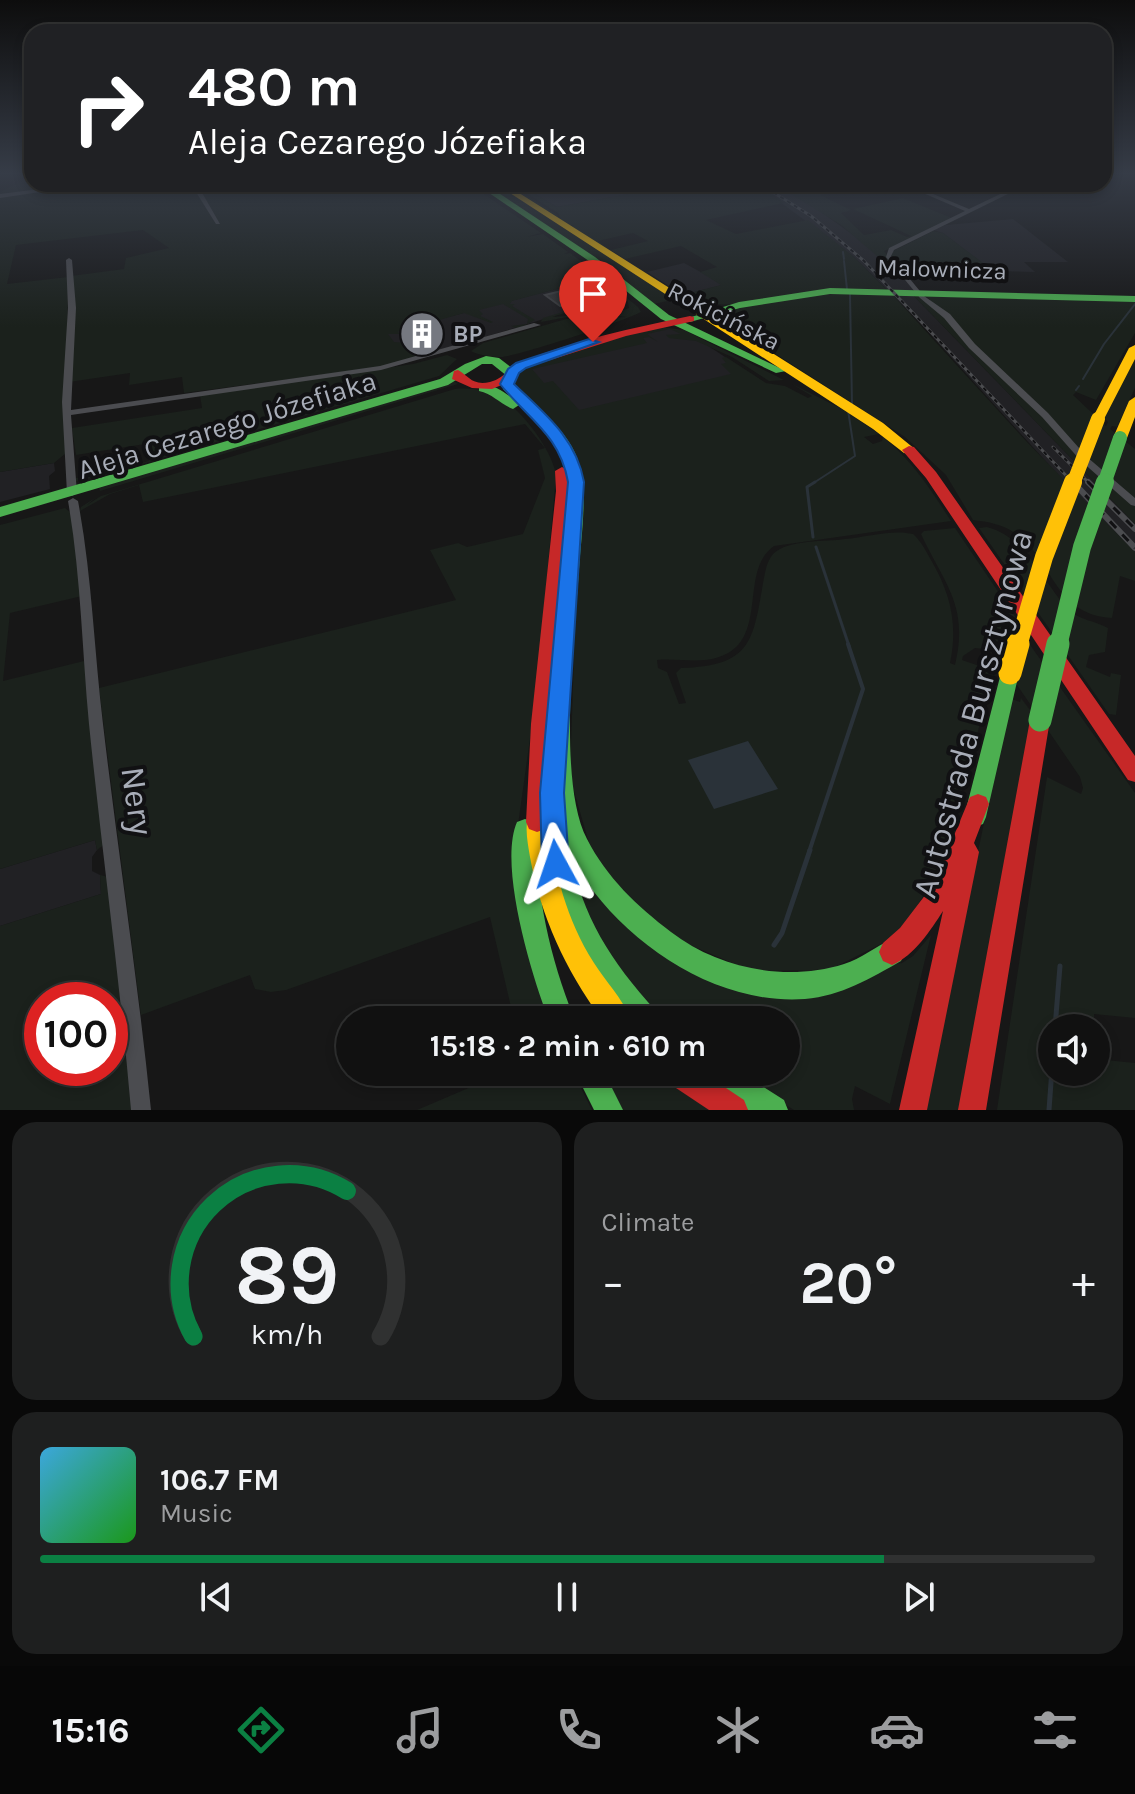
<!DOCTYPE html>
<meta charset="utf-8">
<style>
body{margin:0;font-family:Karla,sans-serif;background:#1e1f1f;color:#f1f3f6;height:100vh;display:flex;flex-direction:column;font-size:30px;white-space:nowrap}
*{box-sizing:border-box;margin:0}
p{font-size:26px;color:#9c9d9f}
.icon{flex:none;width:44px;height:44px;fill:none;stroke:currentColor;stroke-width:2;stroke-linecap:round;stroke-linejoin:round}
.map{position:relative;height:1110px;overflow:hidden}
.panel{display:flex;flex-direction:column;gap:12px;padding:12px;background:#090909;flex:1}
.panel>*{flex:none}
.hud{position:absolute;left:24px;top:24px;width:1088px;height:168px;border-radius:24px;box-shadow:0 4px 12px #0003,0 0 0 2px #303131;background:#202124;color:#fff;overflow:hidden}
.controls{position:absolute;left:1038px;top:1014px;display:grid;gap:16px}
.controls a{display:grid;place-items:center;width:72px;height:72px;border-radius:50%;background:#111;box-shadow:0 4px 12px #0003,0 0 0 2px #303131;font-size:40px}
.speed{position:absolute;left:24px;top:982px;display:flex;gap:16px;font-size:40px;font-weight:700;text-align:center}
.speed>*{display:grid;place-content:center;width:104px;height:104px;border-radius:50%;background:#111;box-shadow:0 4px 12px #0003,0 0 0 2px #303131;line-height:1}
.speed .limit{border:12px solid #d22;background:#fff;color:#111}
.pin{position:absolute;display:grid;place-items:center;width:68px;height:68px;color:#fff;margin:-82px -34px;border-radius:50% 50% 50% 0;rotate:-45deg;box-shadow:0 0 8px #0007}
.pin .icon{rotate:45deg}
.me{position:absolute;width:88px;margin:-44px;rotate:355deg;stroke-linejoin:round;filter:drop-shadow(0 0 6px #0008)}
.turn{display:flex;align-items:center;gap:28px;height:168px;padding:0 32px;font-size:36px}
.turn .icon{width:104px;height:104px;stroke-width:2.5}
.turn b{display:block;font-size:56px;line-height:68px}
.big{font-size:60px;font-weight:700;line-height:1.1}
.panel .card{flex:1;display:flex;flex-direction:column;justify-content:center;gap:12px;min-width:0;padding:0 28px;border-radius:24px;background:#1e1f1f}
.panel .dial{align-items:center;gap:0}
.dial svg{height:208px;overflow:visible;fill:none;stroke:#303131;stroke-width:7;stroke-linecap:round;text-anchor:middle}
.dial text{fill:#f1f3f6;stroke:none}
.song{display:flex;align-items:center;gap:24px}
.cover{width:96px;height:96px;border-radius:12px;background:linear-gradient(135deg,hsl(200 70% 55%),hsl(120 70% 35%))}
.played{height:8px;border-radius:4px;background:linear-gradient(90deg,#0b8043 80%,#303131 80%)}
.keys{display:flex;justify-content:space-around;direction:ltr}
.heat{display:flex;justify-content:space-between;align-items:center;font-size:44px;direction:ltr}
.panel .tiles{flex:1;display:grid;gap:12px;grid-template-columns:1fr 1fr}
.card:last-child{grid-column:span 2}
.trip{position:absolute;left:336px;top:1006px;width:464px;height:80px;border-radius:40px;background:#111;box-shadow:0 4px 12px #0003,0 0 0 2px #303131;font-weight:700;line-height:80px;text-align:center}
.dock{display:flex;height:128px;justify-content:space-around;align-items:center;background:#070707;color:#9c9d9f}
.dock .icon{width:56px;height:56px}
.dock .current{color:#0b8043}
.dock b{font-size:36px;color:#f1f3f6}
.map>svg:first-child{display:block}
</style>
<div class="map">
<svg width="1135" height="1110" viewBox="0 0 1135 1110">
<rect width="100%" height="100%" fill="#171717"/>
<path fill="#212124" d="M518,184H684L557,207Z
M756,184H775L817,209L874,250L914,288L911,293L1135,524V552L1071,489L911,313L854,257Z
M1013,219L1068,262H1024L1035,272L993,271L943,233L933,230L946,225Z
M684,263L708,276L722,285L683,295L647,272Z
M599,278L622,295L410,360L382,334Z
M662,328L686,331L749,373L561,417L524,371Z
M54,463L55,471L49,476L50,489L0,502V472Z
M95,840L97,850L92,857V871L100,875L101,894L0,926V869Z"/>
<path fill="#1b211c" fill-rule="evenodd" d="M32,176V184L86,185L469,184L541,233L526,237L543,234L568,252L564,254L570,253L592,269L587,271L593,270L602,277L512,301L510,304H515L512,306L535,320L518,329L511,326L527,324L528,319L503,304L479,310L483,314L480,316L493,322L491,323L464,313L397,332L402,334H388L394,342L408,343L424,355L381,367L184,393L182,377L129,385L130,373L69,382L71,276L124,269L126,258L169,248L143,230L16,245L7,284L68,277L66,453L54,463L0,472V192Z
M484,184H496L676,299L654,304Z
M507,184L556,214L561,219L558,213L512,184H518L557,207L684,184H756L784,203L706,220L736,234L808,220L854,257L886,289C868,289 849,288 830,290C789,294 719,317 683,295L721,285L700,272L717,267L681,246L625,259L611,250L648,241L633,233L598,241L602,244L600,245L571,226L574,225H569Z
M775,184H787L797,190L829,184H876L820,195L851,210L841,213L864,235L891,230L907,237L911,236L853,209L903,198L954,219L884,251L914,288L841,225Z
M933,231L943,233L983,263H946L960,278H911L889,253Z
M605,280L638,307L641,312C625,321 515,357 501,357C492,357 478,355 471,351L483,343L566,319L627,317L610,315L629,308L627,298L622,295L552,317L578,315L541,322L543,318L620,295L601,285Z
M835,292H890L1026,441L1135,552V581L1120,576L1112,618C1052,614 1054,559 1015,533C1002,524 988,522 973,520L946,475L905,437L721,319L722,313L733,308Z
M910,292H917C994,360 1058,440 1135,506V524Z
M922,292L1135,300V333L1096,400L1076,392L1073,395L1106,426L1108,422L1104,418L1135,357V388L1117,427L1112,426L1110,429L1135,449V499L1089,461Z
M662,327L684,330L784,380L769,381L732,357L696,341L669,338L666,335L681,334L670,329L647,334L658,342L649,337L643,338L647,343L532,369L544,383L553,381L579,410L731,374L721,364L726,363L722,358L726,357L766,383L785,386L808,398L812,396L792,384L842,409L879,434L864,437L873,444L882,441L883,437C912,460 931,490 951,521L774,546C738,571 770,641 719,657C700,664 677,658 657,660L658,668L667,672L679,704L686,703L676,673L681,668C750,666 753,643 763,583C765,574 766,562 773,554C788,539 826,542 845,539C866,537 894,529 913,534C921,541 926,551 931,560C951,594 958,625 950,663L955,665C969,606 945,585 921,534L924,531L955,528L1022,627L1028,642L1135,793V1018L1094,1014V1028H1052V1072H1096V1059L1135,1063V1110H997L1047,777L1081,794L1083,788L1080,777L993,650L975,648L963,656L962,660L994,671L942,866L899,935L829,970L751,971L662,933L593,857L570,777L580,471L513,387L522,368L606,340Z
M447,355L457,359L439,376L98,477L76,481V478L105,474L149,461L151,443L76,455L72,428L202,408L200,395L413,364Z
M454,381L458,384L100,491L99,488Z
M455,389C465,388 477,389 487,391C514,398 552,448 556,475L538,681L517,832L548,1020H514L490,917L286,990L271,992L255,989L250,975L141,1015L99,688L456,600L430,550L458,543L467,547L523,534L545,478L538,450L545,448L525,424L143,502L139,485L110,494L80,511L81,507L95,498L87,505L101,496Z
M65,508L71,513L82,596L10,613L3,681L88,660L105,844L97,850L95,840L0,869V525Z
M987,527C1028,538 1042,582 1069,610C1079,620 1096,621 1108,628L1105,652L1089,655L1086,667L1110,677L1111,673L1121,675L1116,715L1109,714L979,528Z
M1021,698L1033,714L960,1110H924L998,756L1012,699L1020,702Z
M569,840L713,978L902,963L913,956L931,935L890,1104L855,1086L852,1099L854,1110H794L733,1072H786V1020H661L636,996L575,899Z
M100,875L109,877L134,1110H0V926L101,894ZM42,1000H110V1068H42Z
M506,1072H573L592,1110H417Z
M598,1072H661L717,1110H619Z"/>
<path fill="#2a3239" d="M748,741L778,789L714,809L688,760Z"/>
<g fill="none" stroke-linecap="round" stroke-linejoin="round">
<path stroke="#2a3239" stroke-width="2" d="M843,252L844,259
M844,261L847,289
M1083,379L1104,344L1135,304
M1076,390L1079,386
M812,484L855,456L848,410L852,404L850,294"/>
<path stroke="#2a3239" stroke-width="3" d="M813,537L807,487L815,482
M816,547L849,646"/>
<path stroke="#2a3239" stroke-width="4" d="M809,852L863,689L848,644"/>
<path stroke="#2a3239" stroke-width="5" d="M774,945L782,933L810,850
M749,1020L751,1012
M1055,1028L1060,966
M1049,1110L1052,1069"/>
</g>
<path fill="#343537" stroke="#3f4043" stroke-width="2" d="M586,285L602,295L560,306L545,295Z"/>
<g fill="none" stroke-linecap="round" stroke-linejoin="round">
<path fill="#4b4c50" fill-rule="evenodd" d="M79,184H94L0,198V194Z
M191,184H197L220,224H216Z
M902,184H909L969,209L1021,184H1028L894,250L891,256L924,296L950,314L975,344L1048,413L1087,457L1135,498V506L1131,505L1081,461L1042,417L969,348L944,318L920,298L886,257L889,248L965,211Z
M69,258L72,260L76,308L71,410L380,366L534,323L541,325L381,370L71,415L77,493L72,496L67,493L62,402L68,308L66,260Z
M73,498L78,501C92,575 94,650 103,724C118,853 138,981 151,1110H131C120,981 102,853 89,724C82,650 81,575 68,501Z"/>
<path fill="#4caf50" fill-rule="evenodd" d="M476,184H485L595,257L669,315L786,371L776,373L661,319L589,261Z
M830,288L1135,296V302L830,294L740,308L690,322L685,319L739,302Z
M486,356L499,358L516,371L518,374L514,377L515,388C541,411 575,435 581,472C587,503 581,537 579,569C575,635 557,782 587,839C607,878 637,906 671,932C719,969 787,982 844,964C861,959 876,946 892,939L901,943L905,952L901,961C871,978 841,996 805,999C724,1005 642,954 594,892C584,880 577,864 569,850C583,918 610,960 656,1011L660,1020H629C577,962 549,896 543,818C542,804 539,783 546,769L551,767L553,684L569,502L567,469L551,435L519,405L513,409C500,404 493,394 479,391V385C491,383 501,390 511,397L503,389V379L507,376L492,364H482L448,385L0,517V507L440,379L465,364Z
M1010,666L1017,668L1019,673L986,817L983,824L975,827L967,824L964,817L1001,673L1003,668Z
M525,819L533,822L536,829C536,896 550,958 575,1020H549C532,977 498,865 517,822Z
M575,1072H604L623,1110H594Z
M701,1072H740L784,1100L788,1110H748L705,1082Z"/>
<path fill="#ffc107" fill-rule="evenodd" d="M496,184H505L883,423L916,450L909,454L904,453L873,429Z
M1135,345V359L1104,419L1103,422H1093L1092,419L1129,348Z
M1135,397V417L1127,438L1125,441H1115L1113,438L1129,401Z
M537,812L545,815L548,822C555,873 566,919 594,963C606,982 623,999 631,1020H602C566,970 541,918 530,857C528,844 524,827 529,815Z"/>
<path fill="#c62828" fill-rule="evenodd" d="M690,316L694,317V321L626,336L525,368L511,381L492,389L472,388L452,379L454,371L458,370C469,376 472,386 490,382C503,379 510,367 521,362C575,340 633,328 690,316Z
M909,446L914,447L936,472L1135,756V782L1128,780L926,478L902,450Z
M562,467L569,471L570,491L551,724L548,822L545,829L537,832L529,829L526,822L531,724L556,491L555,471Z
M1040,712L1047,714L1050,720L986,1110H958L1030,720L1033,714Z
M978,794L986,797L989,804L974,843L979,852L927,1110H899L943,911C930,931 915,955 892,965L883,961L879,952L883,943L900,928L926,894L945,857L970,797Z
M663,1072H702L744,1100L748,1110H709L667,1082Z"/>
<g stroke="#4b4c4f" stroke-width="3">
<path id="rail-far1" d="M760,184L811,216L864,261L1074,484
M1053,447L1090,484"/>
</g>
<g stroke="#4b4c4f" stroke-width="6">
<path id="rail" d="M1073,482L1135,548
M1088,482L1135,529"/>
</g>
<use href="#rail-far1" stroke="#111113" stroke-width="2" stroke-dasharray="4" stroke-linecap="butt"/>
<use href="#rail" stroke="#111113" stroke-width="3" stroke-dasharray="9" stroke-linecap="butt"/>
<path stroke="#4caf50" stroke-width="14" d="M1104,484L1120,438"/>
<path stroke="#4caf50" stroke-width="18" d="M1058,646L1082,547L1105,482"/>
<path stroke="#4caf50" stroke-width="23" d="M1040,720L1058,644"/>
<path stroke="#ffc107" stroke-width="14" d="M1073,484L1098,419"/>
<path stroke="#ffc107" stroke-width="18" d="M1018,646L1044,557L1073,482"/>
<path stroke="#ffc107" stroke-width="23" d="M1010,673L1018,644"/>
</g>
<linearGradient id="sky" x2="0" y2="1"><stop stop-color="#0d0d0d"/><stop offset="0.53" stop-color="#363c47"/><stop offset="1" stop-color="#363c47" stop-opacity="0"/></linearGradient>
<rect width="1135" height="327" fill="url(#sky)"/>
<path fill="#1a73e8" stroke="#114b97" stroke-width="2" d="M589,339L599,342L526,368L519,373L514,384C545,414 576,438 584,482L564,793L569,864L565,873L556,877L546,873L542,864L540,793L568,482C560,435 528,419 500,384L508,369L516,363Z"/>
<defs>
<g id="building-disc" transform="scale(2.3)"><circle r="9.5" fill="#757880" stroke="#111113"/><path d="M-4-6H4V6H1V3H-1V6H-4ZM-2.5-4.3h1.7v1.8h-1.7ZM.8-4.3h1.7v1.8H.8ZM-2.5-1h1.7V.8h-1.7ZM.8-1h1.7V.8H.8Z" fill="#fff"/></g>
</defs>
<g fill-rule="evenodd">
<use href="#building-disc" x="422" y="334"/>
</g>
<g text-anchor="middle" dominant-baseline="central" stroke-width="8" stroke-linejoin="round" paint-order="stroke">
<g font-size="24" fill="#a8adb8" stroke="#111113">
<text transform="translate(942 269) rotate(2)">Malownicza</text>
<text transform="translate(724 316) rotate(27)">Rokicińska</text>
</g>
<g font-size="24" font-weight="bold" fill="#a8adb8" stroke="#111113" text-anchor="start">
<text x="453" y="334">BP</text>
</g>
<g font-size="28" fill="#a8adb8" stroke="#111113">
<text transform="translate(227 425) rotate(-17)">Aleja Cezarego Józefiaka</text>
</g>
<g font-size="34" fill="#a8adb8" stroke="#111113">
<text transform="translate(973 714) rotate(-75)">Autostrada Bursztynowa</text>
<text transform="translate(137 801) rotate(82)">Nery</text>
</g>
</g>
</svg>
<div class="controls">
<a><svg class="icon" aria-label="sound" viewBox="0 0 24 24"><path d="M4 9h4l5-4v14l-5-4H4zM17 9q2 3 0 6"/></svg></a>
</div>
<div class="speed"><div class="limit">100</div></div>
<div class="pin" style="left:593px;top:342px;background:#d93025"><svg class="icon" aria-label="arrive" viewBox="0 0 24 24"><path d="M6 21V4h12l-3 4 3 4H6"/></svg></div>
<svg class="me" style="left:556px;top:864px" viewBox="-20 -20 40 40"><path d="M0-17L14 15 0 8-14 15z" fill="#1a73e8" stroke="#fff" stroke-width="4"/></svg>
<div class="trip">15:18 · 2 min · 610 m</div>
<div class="hud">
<div class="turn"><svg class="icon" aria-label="right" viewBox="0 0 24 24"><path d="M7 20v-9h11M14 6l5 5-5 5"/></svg><div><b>480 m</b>Aleja Cezarego Józefiaka</div></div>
</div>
</div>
<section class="panel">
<div class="tiles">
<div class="card dial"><svg viewBox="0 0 100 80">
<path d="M14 69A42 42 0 1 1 86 69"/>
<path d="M14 69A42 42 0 0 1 73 13" stroke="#0b8043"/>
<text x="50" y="56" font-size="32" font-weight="700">89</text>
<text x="50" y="72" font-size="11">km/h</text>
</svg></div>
<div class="card"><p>Climate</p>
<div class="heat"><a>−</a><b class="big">20°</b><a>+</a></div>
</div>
<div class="card">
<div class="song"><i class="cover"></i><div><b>106.7 FM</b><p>Music</p></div></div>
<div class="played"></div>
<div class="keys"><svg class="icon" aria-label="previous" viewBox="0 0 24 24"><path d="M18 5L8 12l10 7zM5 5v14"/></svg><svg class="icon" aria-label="pause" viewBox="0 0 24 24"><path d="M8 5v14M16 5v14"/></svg><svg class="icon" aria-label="next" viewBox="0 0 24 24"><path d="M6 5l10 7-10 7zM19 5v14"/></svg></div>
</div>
</div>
</section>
<nav class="dock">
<b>15:16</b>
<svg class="icon current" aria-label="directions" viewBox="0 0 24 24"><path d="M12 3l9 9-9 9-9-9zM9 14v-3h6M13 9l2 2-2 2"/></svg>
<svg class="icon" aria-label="music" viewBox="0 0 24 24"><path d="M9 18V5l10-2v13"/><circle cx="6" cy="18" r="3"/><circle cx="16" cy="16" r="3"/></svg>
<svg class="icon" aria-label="phone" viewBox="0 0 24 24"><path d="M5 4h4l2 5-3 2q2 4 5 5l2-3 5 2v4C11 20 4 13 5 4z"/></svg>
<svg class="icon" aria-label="climate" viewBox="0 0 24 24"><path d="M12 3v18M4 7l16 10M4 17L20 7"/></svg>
<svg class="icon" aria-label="car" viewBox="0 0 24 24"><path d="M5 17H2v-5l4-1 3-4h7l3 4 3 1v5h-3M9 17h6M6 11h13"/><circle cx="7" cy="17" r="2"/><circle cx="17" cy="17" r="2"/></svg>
<svg class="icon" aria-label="filters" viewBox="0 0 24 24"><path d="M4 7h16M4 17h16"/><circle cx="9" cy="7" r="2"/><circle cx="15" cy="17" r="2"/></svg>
</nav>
